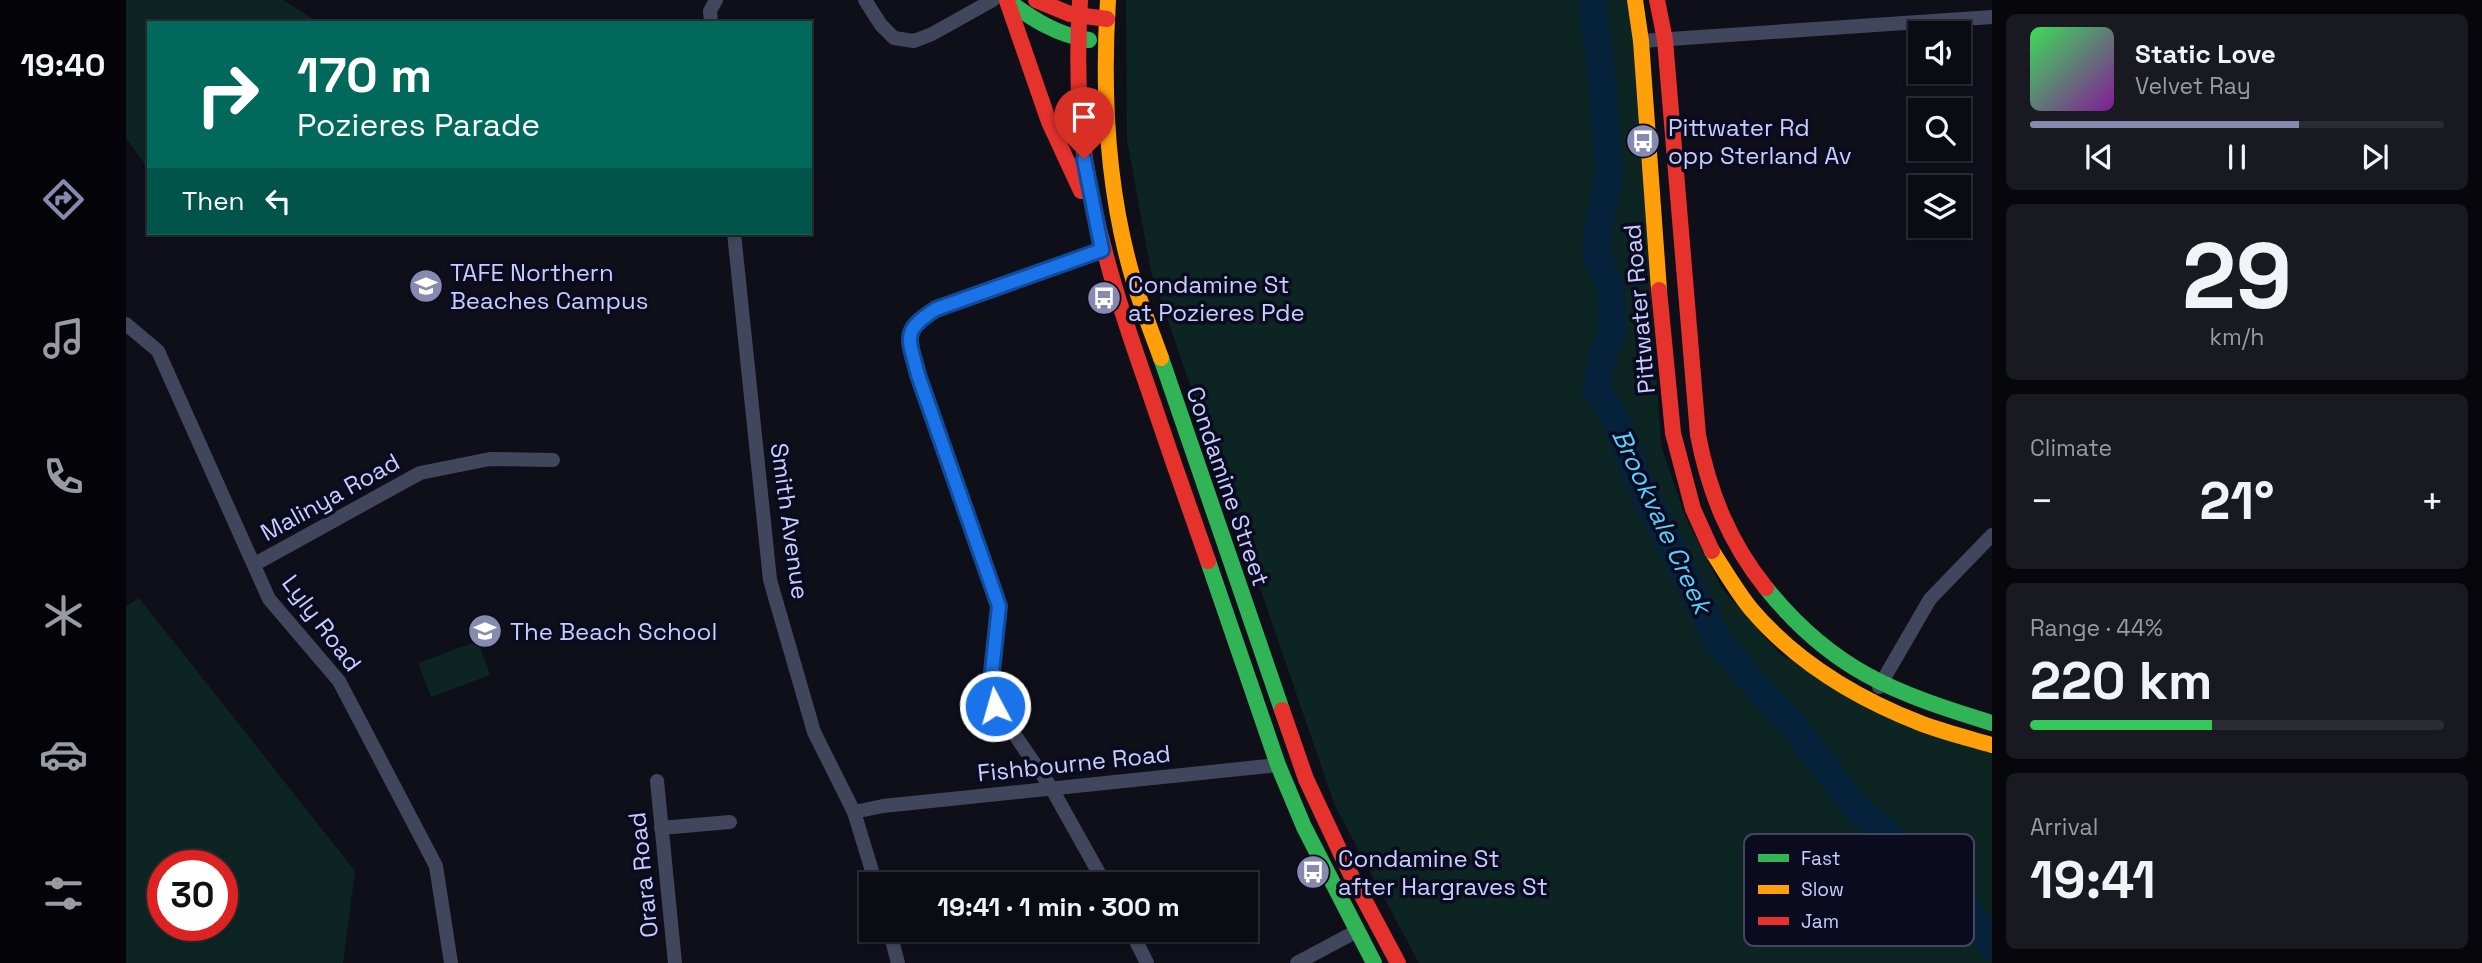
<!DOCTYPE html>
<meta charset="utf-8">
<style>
body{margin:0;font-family:"Space Grotesk",sans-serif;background:#191922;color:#f1f3f6;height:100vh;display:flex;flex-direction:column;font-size:26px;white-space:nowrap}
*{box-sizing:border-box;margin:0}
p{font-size:23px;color:#9a9ba0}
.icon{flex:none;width:38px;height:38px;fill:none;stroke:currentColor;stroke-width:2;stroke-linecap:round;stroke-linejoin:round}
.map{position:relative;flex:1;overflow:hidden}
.sheet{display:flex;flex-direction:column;gap:14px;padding:14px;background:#06060b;width:490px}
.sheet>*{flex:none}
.guide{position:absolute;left:21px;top:21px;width:665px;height:214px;border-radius:0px;box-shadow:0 2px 5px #0004,0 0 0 2px #2b2b34;background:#00695c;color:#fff;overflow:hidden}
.buttons{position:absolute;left:1782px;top:21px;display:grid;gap:14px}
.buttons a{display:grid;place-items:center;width:63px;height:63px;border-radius:0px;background:#0b0b14;box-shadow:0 2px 5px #0004,0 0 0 2px #2b2b34;font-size:35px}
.speed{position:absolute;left:21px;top:850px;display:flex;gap:14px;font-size:35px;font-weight:700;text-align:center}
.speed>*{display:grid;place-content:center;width:91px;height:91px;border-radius:50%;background:#0b0b14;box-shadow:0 2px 5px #0004,0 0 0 2px #2b2b34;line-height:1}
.speed .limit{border:10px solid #d22;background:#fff;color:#111}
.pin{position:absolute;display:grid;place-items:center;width:60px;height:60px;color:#fff;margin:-72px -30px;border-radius:50% 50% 50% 0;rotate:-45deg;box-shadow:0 0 7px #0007}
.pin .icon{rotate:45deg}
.me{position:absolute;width:77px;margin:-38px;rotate:354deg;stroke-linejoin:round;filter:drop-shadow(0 0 5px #0008)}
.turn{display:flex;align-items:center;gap:24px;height:147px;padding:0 35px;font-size:32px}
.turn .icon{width:91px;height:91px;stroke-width:2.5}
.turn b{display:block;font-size:49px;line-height:60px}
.then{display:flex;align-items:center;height:66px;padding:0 35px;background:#0003;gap:14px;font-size:26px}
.big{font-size:52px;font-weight:700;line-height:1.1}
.sheet .card{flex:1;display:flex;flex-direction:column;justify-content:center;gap:10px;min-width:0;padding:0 24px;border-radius:10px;background:#191922}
.sheet .dial{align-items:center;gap:0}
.dial b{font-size:91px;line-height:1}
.song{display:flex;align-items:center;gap:21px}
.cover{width:84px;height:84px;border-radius:10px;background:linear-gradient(135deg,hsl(130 70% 55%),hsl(290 70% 35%))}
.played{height:7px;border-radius:4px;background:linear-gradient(90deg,#878aaf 65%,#2b2b34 65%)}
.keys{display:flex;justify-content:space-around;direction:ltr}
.heat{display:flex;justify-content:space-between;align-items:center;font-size:38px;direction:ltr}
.charge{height:10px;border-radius:5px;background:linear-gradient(90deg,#34c759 44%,#2b2b34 0)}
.trip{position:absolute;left:733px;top:872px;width:399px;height:70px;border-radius:0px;background:#0b0b14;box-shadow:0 2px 5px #0004,0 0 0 2px #2b2b34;font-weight:700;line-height:70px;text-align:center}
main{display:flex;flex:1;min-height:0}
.tabs{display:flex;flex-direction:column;width:126px;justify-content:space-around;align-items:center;background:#040408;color:#9a9ba0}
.tabs .icon{width:49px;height:49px}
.tabs .selected{color:#878aaf}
.tabs b{font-size:32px;color:#f1f3f6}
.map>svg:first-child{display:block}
</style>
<main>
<nav class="tabs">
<b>19:40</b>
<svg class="icon selected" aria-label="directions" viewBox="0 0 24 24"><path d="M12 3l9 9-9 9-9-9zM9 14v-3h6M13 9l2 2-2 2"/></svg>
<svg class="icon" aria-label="music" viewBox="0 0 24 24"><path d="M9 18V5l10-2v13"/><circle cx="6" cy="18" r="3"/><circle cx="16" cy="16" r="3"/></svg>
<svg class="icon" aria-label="phone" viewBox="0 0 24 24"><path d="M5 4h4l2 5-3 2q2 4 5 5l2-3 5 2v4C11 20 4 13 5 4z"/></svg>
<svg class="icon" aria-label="climate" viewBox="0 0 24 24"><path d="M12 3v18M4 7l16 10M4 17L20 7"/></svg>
<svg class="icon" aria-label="car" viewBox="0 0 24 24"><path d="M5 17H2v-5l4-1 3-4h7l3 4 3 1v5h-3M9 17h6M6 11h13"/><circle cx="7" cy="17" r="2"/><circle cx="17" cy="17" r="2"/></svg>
<svg class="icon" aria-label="filters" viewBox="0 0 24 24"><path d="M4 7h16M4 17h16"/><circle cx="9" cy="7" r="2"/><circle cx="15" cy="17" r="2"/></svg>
</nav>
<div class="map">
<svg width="1866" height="963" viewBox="0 0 1866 963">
<rect width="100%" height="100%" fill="#0f0f1a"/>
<path fill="#0d2522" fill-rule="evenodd" d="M0,0H157L193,23H23V170L0,138Z
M1000,0H1500L1508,36L1535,446L1560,518L1595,587L1655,655L1866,752V963H1293L1209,806L1025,271L1001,140Z
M13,598L229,871L217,963H0V607ZM96,866V926H37V866Z
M352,641L364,675L305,697L292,663Z"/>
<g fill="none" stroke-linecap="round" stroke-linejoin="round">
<path stroke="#06223a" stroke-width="28" d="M1466,0L1476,80L1483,176L1472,229L1471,258L1485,288L1486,330L1476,358L1470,389L1486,413L1515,486L1590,638L1619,673L1667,725L1730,808L1768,840L1842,910L1866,946"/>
<path stroke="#42465c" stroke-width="14" d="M739,0L755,25L768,38L788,41L806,34L867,0
M585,23L584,11L590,0
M1515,41L1866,17
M608,233L644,580L688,732L728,812L750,884
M976,250L810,309L790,322L783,337L792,375L873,606L865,681L869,706L926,789L979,884
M0,324L32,351L143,599L213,681L310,866L325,963
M129,564L294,473L364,459L427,460
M1753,687L1804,599L1866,535
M531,781L549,963
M728,812L757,806L1152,765
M535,828L604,822
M763,929L772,963
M1004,929L1021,963
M1171,963L1231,931"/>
<path stroke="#30b455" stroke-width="16" d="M881,0C906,19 931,35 963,40
M1035,358L1156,710
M1082,561L1152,765L1178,827L1248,963
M1640,588C1706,670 1768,693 1866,723"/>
<path stroke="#ff9f0a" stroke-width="16" d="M982,0C976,94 981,192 1008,282C1016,308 1026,333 1035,358
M1509,0L1515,41L1533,290
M1586,551C1599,571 1611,592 1625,609C1670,662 1730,698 1794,723C1817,732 1842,738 1866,745"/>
<path stroke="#e5322d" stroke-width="16" d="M910,0L944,14L981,19
M954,0C951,53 951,106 959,159C971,237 995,311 1021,385C1041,444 1061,502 1082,561
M1531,0L1539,40L1572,435C1583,492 1603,542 1640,588
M881,1L923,122L955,191
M1533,290L1547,433L1567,509L1586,551
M1156,710L1180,779L1225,875L1272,963"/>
</g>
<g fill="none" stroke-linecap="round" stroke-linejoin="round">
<g stroke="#114b97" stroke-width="18">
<path id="route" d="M869,706L865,681L873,606L792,375C783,338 774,332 810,309L976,250L958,159"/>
</g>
<use href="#route" stroke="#1a73e8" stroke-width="12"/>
</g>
<defs>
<g id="bus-disc" transform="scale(1.75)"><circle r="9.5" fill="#878aaf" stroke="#0a0b1f"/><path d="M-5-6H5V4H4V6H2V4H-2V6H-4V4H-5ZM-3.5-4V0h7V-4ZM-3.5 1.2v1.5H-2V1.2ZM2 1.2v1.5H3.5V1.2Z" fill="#fff"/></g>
<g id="university-disc" transform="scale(1.75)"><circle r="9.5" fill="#878aaf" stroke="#0a0b1f"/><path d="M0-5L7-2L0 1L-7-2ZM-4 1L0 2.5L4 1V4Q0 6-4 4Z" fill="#fff"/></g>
<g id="school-disc" transform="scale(1.75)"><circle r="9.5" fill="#878aaf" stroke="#0a0b1f"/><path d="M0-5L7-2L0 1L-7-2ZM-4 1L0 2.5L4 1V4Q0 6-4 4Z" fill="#fff"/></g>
</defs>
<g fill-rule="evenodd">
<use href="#bus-disc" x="1517" y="141"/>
<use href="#university-disc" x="300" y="286"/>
<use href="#bus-disc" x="978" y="298"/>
<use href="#school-disc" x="359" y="631"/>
<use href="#bus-disc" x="1187" y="872"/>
</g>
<g text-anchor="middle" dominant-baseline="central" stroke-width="7" stroke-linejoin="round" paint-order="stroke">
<g font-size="24" fill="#c8ccff" stroke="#0a0b1f" text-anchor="start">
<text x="1542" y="127">Pittwater Rd<tspan x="1542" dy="28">opp Sterland Av</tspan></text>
<text x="324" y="272">TAFE Northern<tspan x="324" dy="28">Beaches Campus</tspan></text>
<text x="1002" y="284">Condamine St<tspan x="1002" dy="28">at Pozieres Pde</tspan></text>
<text x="384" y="631">The Beach School</text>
<text x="1212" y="858">Condamine St<tspan x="1212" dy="28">after Hargraves St</tspan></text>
</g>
<g font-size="24" fill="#c8ccff" stroke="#0a0b1f">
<text transform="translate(1513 309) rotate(-95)">Pittwater Road</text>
<text transform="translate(1102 486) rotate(71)">Condamine Street</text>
<text transform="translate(204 497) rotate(-29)">Malinya Road</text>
<text transform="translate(664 521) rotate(82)">Smith Avenue</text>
<text transform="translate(196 623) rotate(53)">Lyly Road</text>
<text transform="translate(948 763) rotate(-6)">Fishbourne Road</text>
<text transform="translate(517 875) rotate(-96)">Orara Road</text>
</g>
<g font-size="26" font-style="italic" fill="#56d0ff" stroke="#0a0b1f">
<text transform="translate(1536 521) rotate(65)">Brookvale Creek</text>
</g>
</g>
<rect x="1618" y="834" width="230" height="112" rx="10" fill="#0a0b1f" stroke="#434562" stroke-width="2"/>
<rect x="1632" y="854" width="31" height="8" fill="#30b455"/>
<rect x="1632" y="885" width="31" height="9" fill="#ff9f0a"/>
<rect x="1632" y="917" width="31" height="8" fill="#e5322d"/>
<g font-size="19" fill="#c8ccff">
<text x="1675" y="865">Fast</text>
<text x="1675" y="896">Slow</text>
<text x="1675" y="928">Jam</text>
</g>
</svg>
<div class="buttons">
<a><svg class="icon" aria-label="sound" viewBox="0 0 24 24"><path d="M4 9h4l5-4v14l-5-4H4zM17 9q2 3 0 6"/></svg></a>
<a><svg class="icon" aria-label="search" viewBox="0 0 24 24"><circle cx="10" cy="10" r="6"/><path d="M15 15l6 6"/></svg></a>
<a><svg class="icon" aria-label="layers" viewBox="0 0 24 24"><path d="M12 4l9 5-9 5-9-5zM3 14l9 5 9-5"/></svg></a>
</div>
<div class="speed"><div class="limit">30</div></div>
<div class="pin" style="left:958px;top:159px;background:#d93025"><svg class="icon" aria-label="arrive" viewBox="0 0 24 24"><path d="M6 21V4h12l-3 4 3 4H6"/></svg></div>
<svg class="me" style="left:869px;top:706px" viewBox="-20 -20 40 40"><circle r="17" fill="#1a73e8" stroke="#fff" stroke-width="3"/><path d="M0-11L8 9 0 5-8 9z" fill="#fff"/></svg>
<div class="trip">19:41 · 1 min · 300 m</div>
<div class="guide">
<div class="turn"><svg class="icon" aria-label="right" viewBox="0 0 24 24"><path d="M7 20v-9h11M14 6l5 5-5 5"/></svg><div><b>170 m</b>Pozieres Parade</div></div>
<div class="then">Then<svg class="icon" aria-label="left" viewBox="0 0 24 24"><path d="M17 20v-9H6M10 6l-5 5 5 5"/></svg></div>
</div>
</div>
<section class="sheet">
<div class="card">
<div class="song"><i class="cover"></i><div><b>Static Love</b><p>Velvet Ray</p></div></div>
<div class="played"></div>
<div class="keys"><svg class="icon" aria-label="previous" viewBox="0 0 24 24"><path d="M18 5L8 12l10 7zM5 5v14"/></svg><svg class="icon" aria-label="pause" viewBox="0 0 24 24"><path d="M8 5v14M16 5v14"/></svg><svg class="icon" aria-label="next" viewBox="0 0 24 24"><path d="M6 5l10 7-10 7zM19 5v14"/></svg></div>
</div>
<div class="card dial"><b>29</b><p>km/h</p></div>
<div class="card"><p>Climate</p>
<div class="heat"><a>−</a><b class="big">21°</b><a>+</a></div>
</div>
<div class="card"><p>Range · 44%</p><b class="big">220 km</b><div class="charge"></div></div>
<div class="card"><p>Arrival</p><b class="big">19:41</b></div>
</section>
</main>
